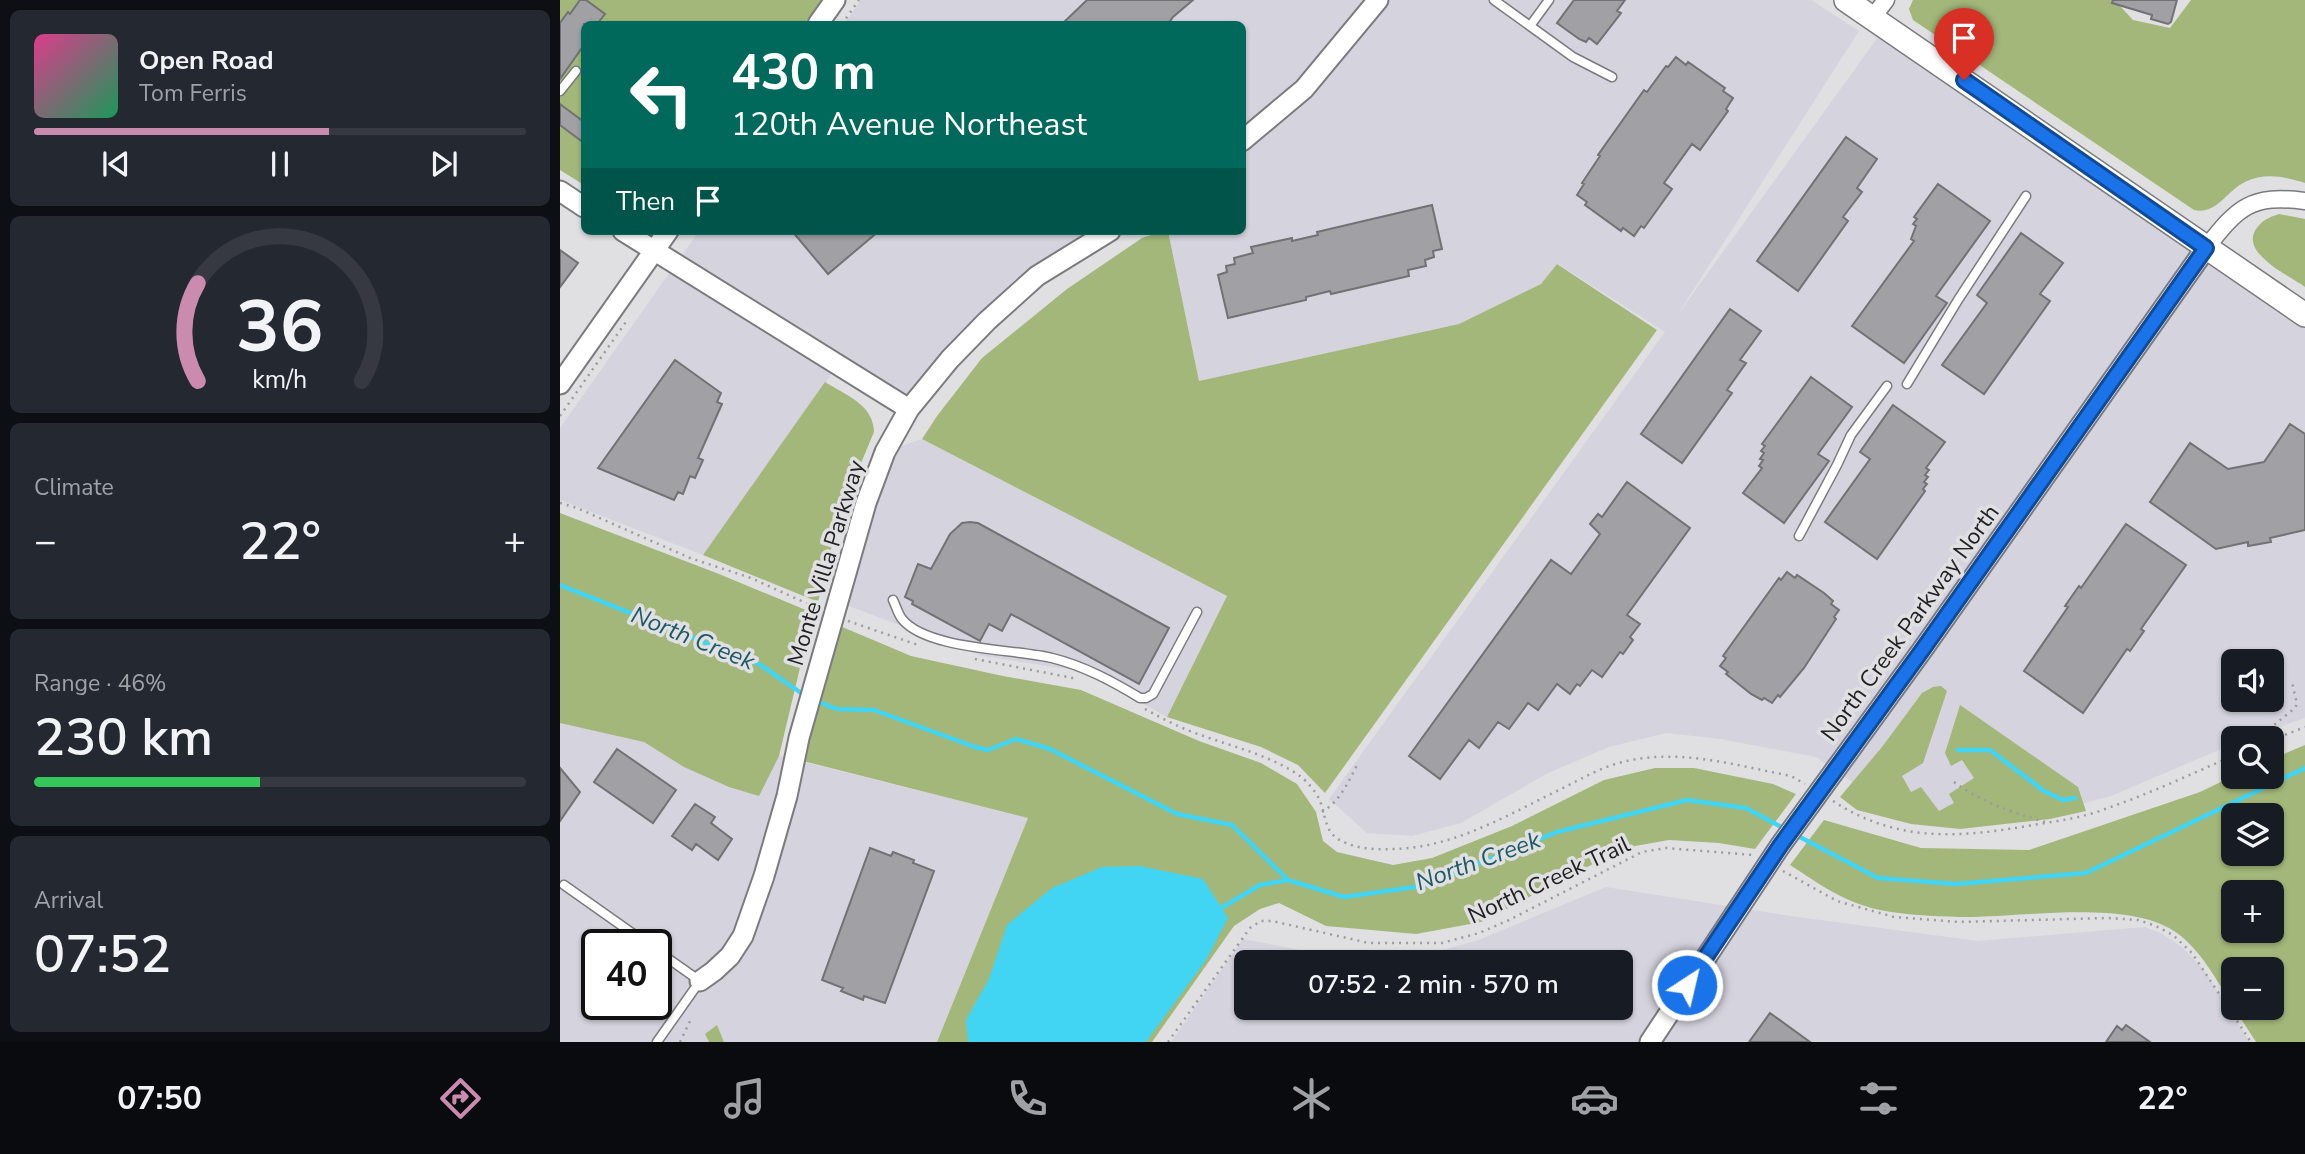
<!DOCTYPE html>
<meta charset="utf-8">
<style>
body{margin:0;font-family:"Nunito Sans",sans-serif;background:#242831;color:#f1f3f6;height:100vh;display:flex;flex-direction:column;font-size:26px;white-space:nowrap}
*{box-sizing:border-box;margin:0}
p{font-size:23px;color:#9ea1a6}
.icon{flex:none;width:38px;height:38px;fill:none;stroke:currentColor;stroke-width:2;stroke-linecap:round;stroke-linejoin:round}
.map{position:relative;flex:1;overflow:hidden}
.sheet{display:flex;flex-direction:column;gap:10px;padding:10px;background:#0d0f14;width:560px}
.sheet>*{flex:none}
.top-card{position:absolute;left:21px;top:21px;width:665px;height:214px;border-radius:10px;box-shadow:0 2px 5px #0004;background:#00695c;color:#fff;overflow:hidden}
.tools{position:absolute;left:1661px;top:649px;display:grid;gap:14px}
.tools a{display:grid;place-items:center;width:63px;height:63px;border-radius:10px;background:#171b24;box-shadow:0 2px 5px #0004;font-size:35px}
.speed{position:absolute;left:21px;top:929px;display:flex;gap:14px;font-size:35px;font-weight:700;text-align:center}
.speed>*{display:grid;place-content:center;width:91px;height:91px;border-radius:50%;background:#171b24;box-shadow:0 2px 5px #0004;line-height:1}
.speed .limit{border:4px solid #111;border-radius:10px;background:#fff;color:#111}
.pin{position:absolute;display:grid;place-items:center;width:60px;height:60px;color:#fff;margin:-72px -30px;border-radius:50% 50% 50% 0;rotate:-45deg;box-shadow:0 0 7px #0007}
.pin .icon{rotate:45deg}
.me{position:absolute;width:77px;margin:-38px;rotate:35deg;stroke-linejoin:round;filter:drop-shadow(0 0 5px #0008)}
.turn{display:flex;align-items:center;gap:24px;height:147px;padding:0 35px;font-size:32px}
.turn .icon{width:91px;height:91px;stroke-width:2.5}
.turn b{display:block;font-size:49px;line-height:60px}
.then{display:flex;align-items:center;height:66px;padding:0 35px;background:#0003;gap:14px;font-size:26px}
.big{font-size:52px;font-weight:600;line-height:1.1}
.sheet .widget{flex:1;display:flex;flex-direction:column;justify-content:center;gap:10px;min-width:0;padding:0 24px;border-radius:10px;background:#242831}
.sheet .dial{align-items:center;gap:0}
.dial svg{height:182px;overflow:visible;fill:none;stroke:#363941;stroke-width:7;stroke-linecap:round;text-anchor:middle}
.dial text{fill:#f1f3f6;stroke:none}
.song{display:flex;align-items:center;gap:21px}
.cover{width:84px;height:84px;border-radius:10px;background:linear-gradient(135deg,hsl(330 70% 55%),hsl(150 70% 35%))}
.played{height:7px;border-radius:4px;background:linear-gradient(90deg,#cb8baf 60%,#363941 60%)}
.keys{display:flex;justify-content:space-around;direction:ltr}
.heat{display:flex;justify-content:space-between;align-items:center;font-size:38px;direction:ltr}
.charge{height:10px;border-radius:5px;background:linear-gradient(90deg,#34c759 46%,#363941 0)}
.trip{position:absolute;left:674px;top:950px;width:399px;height:70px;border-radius:10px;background:#171b24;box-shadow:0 2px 5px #0004;font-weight:600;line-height:70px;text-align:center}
.menu{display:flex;height:112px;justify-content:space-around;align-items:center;background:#090b0e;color:#9ea1a6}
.menu .icon{width:49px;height:49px}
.menu .on{color:#cb8baf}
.menu b{font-size:32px;color:#f1f3f6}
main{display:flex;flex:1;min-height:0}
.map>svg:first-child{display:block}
</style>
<main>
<section class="sheet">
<div class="widget">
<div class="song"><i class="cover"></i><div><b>Open Road</b><p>Tom Ferris</p></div></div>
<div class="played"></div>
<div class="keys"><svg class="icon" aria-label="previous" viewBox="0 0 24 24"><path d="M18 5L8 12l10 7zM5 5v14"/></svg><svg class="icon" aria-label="pause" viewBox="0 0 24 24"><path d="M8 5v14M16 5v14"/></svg><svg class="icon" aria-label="next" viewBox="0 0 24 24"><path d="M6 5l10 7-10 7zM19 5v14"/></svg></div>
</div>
<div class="widget dial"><svg viewBox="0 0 100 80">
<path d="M14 69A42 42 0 1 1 86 69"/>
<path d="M14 69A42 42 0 0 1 14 26" stroke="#cb8baf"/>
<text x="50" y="56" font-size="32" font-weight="700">36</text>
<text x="50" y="72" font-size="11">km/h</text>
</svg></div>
<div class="widget"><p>Climate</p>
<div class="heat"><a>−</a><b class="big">22°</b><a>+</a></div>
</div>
<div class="widget"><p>Range · 46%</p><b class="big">230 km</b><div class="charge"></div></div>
<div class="widget"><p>Arrival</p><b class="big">07:52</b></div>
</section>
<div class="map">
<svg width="1745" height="1042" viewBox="0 0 1745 1042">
<rect width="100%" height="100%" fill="#e0e0e3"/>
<path fill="#d5d3dd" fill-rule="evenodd" d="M301,0H1251L1299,31L1116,317L1326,26L1745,316V718L1689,738H1673V744L1551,796L1513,806L1391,821L1308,793L1256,757L1160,739L1106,733L1049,747L988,773L901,823L852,836L807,833L769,799L1105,332L998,264L981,284L899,324L639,381L608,231H682V24H284ZM1673,662H1712V700H1673Z
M139,231H531L455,280L347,398L283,358L143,555L0,500V428Z
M362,439L667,596L607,717L526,672L423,656L283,604L325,452Z
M0,701L468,818L377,1042H0ZM37,945H96V1004H37Z
M1046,887L1238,917L1418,941L1585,927L1601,933L1623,948L1644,970L1690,1042H611L683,939L802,962H686V1008H1060V962H838L916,941Z"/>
<path fill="#a3b77a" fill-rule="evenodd" d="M0,0H262L244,24H24V185L0,170Z
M1353,0H1560V6L1573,20L1610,28L1631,0H1745V183C1724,177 1706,172 1685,182C1666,191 1657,215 1634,210L1353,20L1349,9Z
M1719,214L1745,219V287C1728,275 1680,253 1696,229C1702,220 1710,217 1719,214Z
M603,231H608L639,381L899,324L981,284L997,264L1097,330L765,793L738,765L701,747L607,717L667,596L362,439L377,416L422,358L507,289L582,238Z
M265,382C286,395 314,405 314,432L280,513L258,602L143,555Z
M0,513L159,574L253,613L219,756L199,796L169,787L124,767L84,742L0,723Z
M280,626L351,656L443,676L521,690L639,741L701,763L737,784L756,812L763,841L777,852L833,865L872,858L952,826L1044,780L1095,768H1134L1213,784L1236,794L1195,849L1159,843L1109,840L1064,848L921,922L856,934L766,926L719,903L700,909L674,926L592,1042H377L468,818L243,761Z
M1381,686L1387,691L1363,763L1342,776L1351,792L1361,787L1379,811L1394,803L1389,794L1414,778L1402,760L1391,766L1385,753L1400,705L1518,787L1526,811L1490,819L1400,829L1351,824L1297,810L1280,797L1322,747L1362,693L1373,687Z
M1745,745V1042H1696L1674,1008H1712V970H1673V1006C1656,980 1641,949 1614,931C1565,899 1459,918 1399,917C1373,916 1345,915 1320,910C1283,902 1261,885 1230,865L1264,820L1361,848L1469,850L1640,792L1673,776L1712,777V759ZM1673,816H1712V854H1673ZM1673,892H1712V931H1673Z
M157,1025L164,1042H149L145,1034Z"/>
<path fill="#41d4f3" d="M580,866L643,879L668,918L646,960L586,1042H408L406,1020L429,979L447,925L492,888L542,867Z"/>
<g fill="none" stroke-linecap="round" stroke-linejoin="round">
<path stroke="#41d4f3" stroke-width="4.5" d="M0,585L199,664L247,697
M255,700L276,709L314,710L415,747L428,750L456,739L490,749L617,814L672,825L728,880L784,897L862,886L997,832L1127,800L1186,808L1225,829
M1398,750H1430L1484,791L1503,800L1515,798
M1236,835L1318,878L1396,884L1526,873L1745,768
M661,908L700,885L728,880"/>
</g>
<path fill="#a1a0a4" stroke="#727174" stroke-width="2" d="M20,0H26L45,14L37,24H24V45L0,79V23L8,12L10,14Z
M527,0H633L613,17L608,24H502Z
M1014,0H1065L1057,11L1061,13L1037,44L1029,38L1026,42L1019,39L997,23Z
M1553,0H1617L1611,22L1608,24L1591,19L1592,15L1552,3Z
M1116,57L1126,65L1128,62L1165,88L1163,91L1173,98L1166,109L1168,111L1140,150L1132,144L1104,183L1112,189L1084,228L1081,226L1074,236L1063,228L1061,231L1025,205L1027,202L1017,195L1024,184L1022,183L1040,156L1038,155L1084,90L1087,92L1106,66L1108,67Z
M0,104L24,122V143L0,125Z
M1286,137L1317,159L1297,188L1302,192L1283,217L1288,221L1238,291L1197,261Z
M1378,184L1430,221L1376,296L1387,303L1344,363L1292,326L1354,241L1351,239L1356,226L1353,224L1357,219L1354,217Z
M872,205L882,249L873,251L874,257L865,260L866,266L848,270L849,276L771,294L770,291L746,297V300L668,318L658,275L667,272L666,266L675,264L674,258L693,253L691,247L732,238V241L758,235L757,232Z
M232,231H319L268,274Z
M1461,233L1503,263L1480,294L1490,301L1424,394L1382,365L1427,303L1417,295Z
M0,250L18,263L0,287Z
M1170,309L1201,331L1180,360L1186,363L1167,390L1172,393L1122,463L1081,434Z
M115,360L161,393L157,402L162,404L138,458L143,460L135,478L130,476L123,494L118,492L114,500L38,468Z
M1251,377L1292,407L1258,454L1269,461L1224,523L1183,493L1202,468L1199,466L1203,460L1200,459L1204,453L1201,451L1205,446L1202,444Z
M1333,405L1385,442L1366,468L1369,470L1365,475L1368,477L1364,482L1367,484L1363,489L1365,491L1317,559L1265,522L1310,459L1300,452Z
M1730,424L1745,434V530L1710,538L1711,542L1688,546V542L1656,549L1590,502L1630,443L1668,469L1704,462Z
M1067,482L1130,528L1067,615L1080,624L1070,637L1073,640L1063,654L1060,652L1042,677L1032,670L1020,686L1017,684L1010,694L997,684L978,710L968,703L949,729L938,722L919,748L909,740L880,779L849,756L991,560L1011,574L1040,534L1030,524L1038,514L1042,517Z
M410,522L418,523L609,628L579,684L451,614L442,631L429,624L420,641L352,604L353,601L345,597L358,564L371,569L390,534L402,523Z
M1566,524L1626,565L1581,629L1584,631L1570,651L1567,649L1523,713L1464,671L1508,607L1505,606L1519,586L1521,588Z
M1227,572L1235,578L1237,575L1264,593L1273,601L1271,604L1279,610L1274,617L1276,619L1244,668L1220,697L1218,695L1212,703L1204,698L1202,700L1191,694L1166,674L1168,672L1160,666L1166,658L1163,656L1219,578L1221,580Z
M57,749L116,790L93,823L34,782Z
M0,768L20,792L0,821Z
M135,804L155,817L151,823L172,839L158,860L136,844L132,850L112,836Z
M310,848L331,856L333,852L354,860L353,863L374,871L325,1003L304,996L303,1000L281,991L283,988L262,980Z
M1210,1013L1250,1042H1189Z
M1566,1025L1590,1042H1546L1557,1026L1562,1030Z"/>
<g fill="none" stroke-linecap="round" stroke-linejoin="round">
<g stroke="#7b7a7d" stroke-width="11">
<path id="service" d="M934,0L1013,57L1052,77
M970,26L989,0
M0,91L16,71
M1347,384L1398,300L1466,196
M1239,536L1277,465L1291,435L1327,386
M333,600C336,606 338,614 342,619C367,650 456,649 492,658C524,666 552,681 580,698H586L593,694L637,612
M4,885L89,945
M96,950L140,981L97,1042"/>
</g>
<g stroke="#7b7a7d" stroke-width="19">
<path id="minor" d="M1313,17L1326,0
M1646,248C1678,207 1691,194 1745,201"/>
</g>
<g stroke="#7b7a7d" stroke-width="23">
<path id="tertiary" d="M258,24L275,0
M682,141L744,89L818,0
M0,191L24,207
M63,231L349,409
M0,384L108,231
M140,981L154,971L170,956L183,936L204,876L227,796L239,738L306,503L325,452L349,409L390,359L427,321L477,276L550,231
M1090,1042L1220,846L1363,649L1646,248"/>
</g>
<g stroke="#7b7a7d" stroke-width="26">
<path id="secondary" d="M1286,0L1745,315"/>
</g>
<path stroke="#9c9c9e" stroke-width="2.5" stroke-dasharray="2 5" stroke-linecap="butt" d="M282,24L299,0
M0,416L68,319
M0,503L17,508L130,558L191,578L259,609
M288,621L361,646
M415,659L518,679
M585,709C596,715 607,721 618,726C658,744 704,751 740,776C747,781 757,793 760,801C767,819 764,835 786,843C800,849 818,850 833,849C895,848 951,813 1005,787C1023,778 1040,768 1059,763C1116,747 1174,765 1231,776L1245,784
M1698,738L1735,708L1737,704L1732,682
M1712,740L1745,727
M1394,782C1421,802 1453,813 1485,822
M1273,801C1337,843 1400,838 1473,825C1497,821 1522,818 1545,809C1589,794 1631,774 1673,756
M762,812C780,801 788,783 797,765
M1223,871L1277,901L1334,917L1399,922L1548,918L1578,920L1596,926L1613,935L1632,953L1691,1042
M120,1042L132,1017
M608,1042L690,928L701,921H712L809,943H882L919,933L949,920L1082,852L1106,848L1193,855"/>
<use href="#service" stroke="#fff" stroke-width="8"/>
<use href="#minor" stroke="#fff" stroke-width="16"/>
<use href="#tertiary" stroke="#fff" stroke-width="19"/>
<use href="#secondary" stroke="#fff" stroke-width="23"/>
</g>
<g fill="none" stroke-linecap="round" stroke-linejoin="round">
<g stroke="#114b97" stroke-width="18">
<path id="route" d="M1127,985L1220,846L1363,649L1646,248L1404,80"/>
</g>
<use href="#route" stroke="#1a73e8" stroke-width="12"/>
</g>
<g text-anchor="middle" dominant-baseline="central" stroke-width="7" stroke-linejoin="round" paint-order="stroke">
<g font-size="23" fill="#222123" stroke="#e0e0e3">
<text transform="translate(266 563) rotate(-73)">Monte Villa Parkway</text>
<text transform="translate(1350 623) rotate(-54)">North Creek Parkway North</text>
<text transform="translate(989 880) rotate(-25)">North Creek Trail</text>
</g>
<g font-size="24" font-style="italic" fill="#1f5966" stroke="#e0e0e3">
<text transform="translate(133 638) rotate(22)">North Creek</text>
<text transform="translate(918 861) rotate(-20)">North Creek</text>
</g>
</g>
</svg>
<div class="tools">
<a><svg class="icon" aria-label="sound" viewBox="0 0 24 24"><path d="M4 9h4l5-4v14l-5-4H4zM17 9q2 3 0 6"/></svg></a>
<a><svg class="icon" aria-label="search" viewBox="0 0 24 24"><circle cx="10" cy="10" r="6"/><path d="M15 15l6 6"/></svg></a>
<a><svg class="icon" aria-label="layers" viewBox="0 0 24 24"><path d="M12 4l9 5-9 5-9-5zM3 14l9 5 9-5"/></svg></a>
<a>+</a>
<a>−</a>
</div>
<div class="speed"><div class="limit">40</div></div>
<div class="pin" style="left:1404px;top:80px;background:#d93025"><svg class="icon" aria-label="arrive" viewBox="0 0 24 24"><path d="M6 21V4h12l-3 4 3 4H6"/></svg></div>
<svg class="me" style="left:1127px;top:985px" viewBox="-20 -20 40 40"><circle r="17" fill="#1a73e8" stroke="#fff" stroke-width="3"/><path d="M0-11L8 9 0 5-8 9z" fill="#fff"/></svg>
<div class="trip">07:52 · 2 min · 570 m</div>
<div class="top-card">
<div class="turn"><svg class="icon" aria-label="left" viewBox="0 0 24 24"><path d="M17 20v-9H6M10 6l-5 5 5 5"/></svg><div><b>430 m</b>120th Avenue Northeast</div></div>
<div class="then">Then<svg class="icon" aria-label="arrive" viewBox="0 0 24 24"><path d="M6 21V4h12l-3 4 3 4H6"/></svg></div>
</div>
</div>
</main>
<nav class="menu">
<b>07:50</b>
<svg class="icon on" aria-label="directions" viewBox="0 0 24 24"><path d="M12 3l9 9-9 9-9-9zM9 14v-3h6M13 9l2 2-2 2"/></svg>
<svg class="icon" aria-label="music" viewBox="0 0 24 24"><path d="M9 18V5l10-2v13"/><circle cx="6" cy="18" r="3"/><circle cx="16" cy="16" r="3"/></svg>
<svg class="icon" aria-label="phone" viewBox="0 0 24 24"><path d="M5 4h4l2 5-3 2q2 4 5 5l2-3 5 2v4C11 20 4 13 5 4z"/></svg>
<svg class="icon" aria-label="climate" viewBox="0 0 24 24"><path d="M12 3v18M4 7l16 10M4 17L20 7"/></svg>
<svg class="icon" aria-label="car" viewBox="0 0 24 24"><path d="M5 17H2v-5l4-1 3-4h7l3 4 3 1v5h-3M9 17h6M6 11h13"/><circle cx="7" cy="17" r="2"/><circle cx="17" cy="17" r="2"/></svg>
<svg class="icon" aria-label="filters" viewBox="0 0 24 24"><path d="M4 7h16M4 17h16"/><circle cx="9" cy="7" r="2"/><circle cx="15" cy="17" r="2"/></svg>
<b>22°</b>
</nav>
